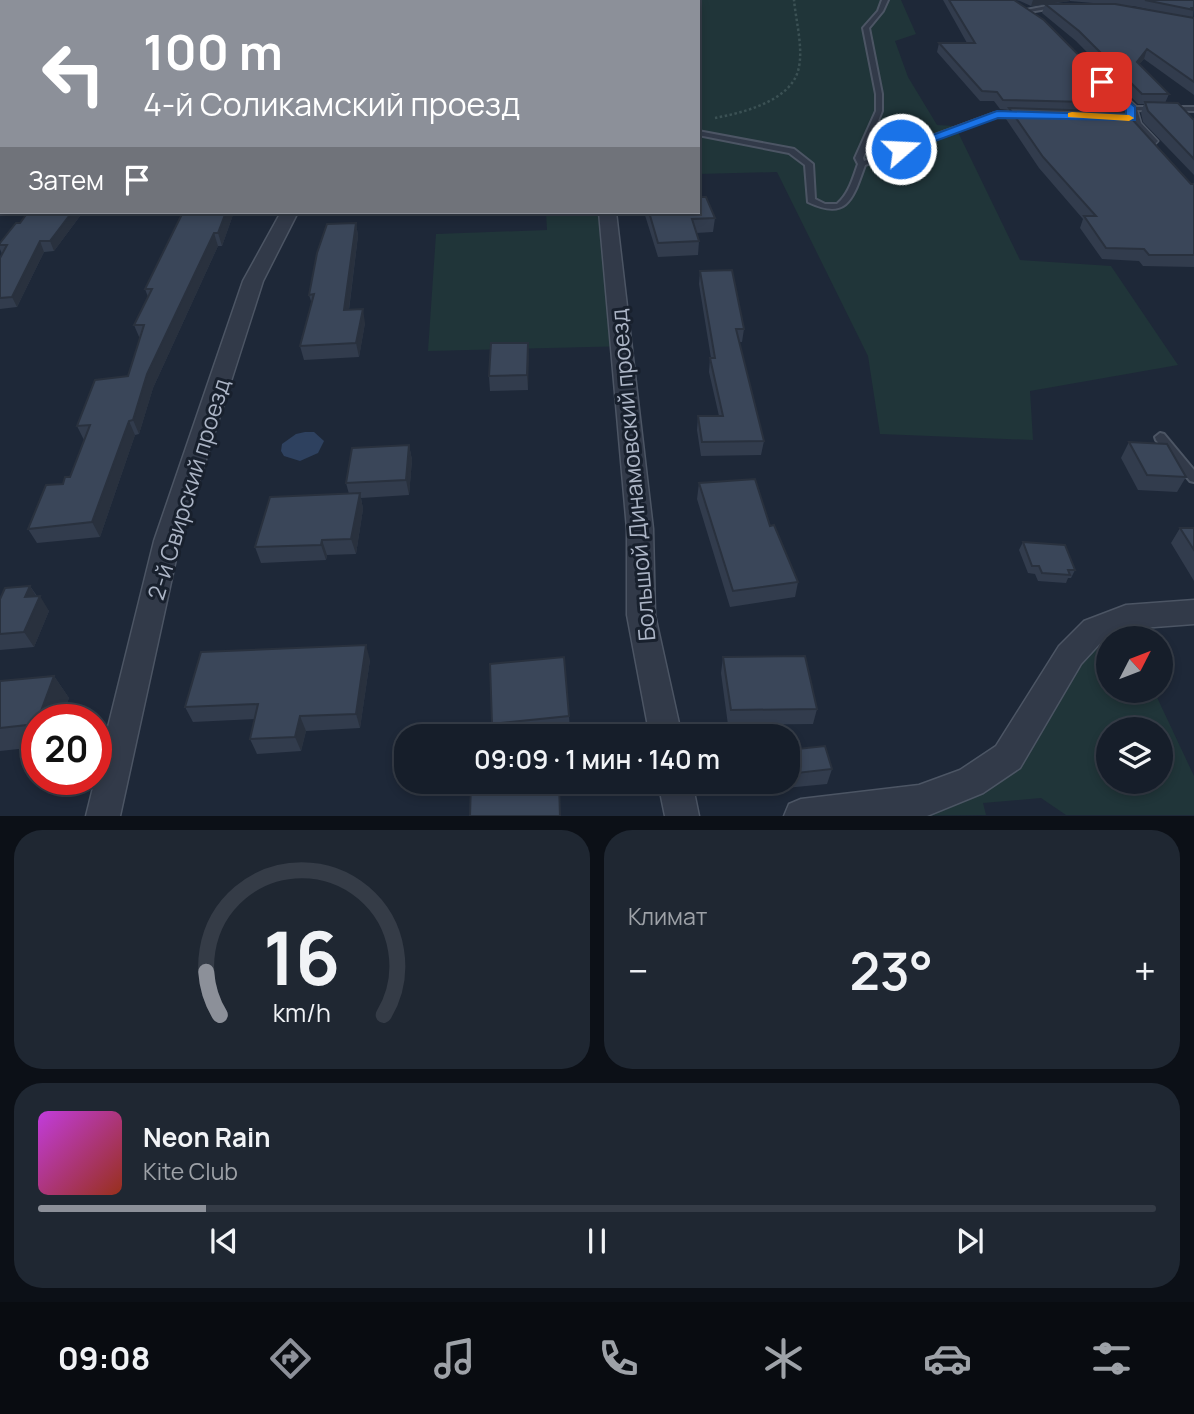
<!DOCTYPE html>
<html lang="ru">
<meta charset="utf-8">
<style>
body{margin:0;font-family:Manrope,sans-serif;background:#1f2732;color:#f1f3f6;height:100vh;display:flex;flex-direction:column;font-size:26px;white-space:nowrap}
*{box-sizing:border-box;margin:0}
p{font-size:23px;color:#9ea2a8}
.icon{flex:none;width:38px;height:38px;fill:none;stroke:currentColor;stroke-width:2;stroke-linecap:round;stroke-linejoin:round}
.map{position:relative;height:816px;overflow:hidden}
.details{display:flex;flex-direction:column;gap:14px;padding:14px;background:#0c1017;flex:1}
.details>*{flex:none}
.hud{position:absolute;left:0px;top:0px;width:700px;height:214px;box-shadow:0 4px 10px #0003,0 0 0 2px #353c47;background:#8c9099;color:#fff;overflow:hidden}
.needle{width:46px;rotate:48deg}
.controls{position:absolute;left:1096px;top:626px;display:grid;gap:14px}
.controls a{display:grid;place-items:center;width:77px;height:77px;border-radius:50%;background:#161e2a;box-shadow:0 4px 10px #0003,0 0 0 2px #353c47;font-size:35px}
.speed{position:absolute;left:21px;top:704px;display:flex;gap:14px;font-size:35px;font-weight:700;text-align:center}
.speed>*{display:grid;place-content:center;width:91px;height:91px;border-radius:50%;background:#161e2a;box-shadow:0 4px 10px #0003,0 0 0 2px #353c47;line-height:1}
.speed .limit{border:10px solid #d22;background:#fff;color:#111}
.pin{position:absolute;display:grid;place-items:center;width:60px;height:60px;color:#fff;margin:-30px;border-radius:14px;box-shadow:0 4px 10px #0006}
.me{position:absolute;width:77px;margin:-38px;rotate:71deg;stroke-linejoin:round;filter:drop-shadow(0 0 5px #0008)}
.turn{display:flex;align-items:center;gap:24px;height:147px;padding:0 28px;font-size:32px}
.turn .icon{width:91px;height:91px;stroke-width:2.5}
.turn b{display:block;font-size:49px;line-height:60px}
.then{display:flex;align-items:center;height:66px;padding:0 28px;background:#0003;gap:14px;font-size:26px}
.big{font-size:52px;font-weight:600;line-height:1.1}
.details .card{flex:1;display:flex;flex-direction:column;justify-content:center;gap:10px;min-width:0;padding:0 24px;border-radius:28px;background:#1f2732}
.details .dial{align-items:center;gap:0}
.dial svg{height:182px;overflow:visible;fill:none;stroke:#353c47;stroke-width:7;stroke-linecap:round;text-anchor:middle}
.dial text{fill:#f1f3f6;stroke:none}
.song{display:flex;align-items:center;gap:21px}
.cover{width:84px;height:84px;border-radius:10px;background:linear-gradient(135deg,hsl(290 70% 55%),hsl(10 70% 35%))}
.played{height:7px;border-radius:4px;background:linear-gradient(90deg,#8c9099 15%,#353c47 15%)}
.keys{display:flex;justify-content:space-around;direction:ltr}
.heat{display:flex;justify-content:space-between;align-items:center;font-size:38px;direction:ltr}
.details .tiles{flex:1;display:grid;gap:14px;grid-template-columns:1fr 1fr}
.card:last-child{grid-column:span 2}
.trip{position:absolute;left:394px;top:724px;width:406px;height:70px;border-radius:28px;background:#161e2a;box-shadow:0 4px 10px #0003,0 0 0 2px #353c47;font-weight:600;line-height:70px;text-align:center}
.dock{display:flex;height:112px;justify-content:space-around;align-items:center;background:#090c11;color:#9ea2a8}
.dock .icon{width:49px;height:49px}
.dock .selected{color:#8c9099}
.dock b{font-size:32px;color:#f1f3f6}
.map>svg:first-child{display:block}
</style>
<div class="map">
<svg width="1194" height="816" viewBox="0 0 1194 816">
<rect width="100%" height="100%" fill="#1e2838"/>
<path fill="#203539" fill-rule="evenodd" d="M0,0H901L916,34L895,41L908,77L937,125L955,126L1020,260L1111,266L1178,365L1030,391L1033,440L880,434L868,356L777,172L698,174V2H2L0,127Z
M546,212H611L631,346L428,351L436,234L547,230Z
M1146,622L1147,639H1108V691H1154L1194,776V815H1066L1041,798L983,803L986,815L876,816L979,788L1100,637ZM1108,730H1160V782H1108Z"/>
<path fill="#2e415f" d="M305,432H314L324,441L318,453L300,461L284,456L281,451L282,444L296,434Z"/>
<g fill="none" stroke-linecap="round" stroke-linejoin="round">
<g stroke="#4c5564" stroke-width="4">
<path id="lane" d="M69,0L78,2H71Z
M882,0H888L883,11L869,28L882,94V111L863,158L864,161L995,113L1019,112L1022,114L1021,115L998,116L865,165C853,198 848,221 808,202L805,165L789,153L698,135V131L794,149L813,164L815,199L825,204H837C849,194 853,178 858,164L855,158L876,111V94L863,28L878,11Z
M1057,4L1059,7L1029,12L1026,10Z
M1131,107H1194V111L1129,110L1128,109Z
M1160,433L1164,434L1194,470V482L1190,481L1156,440L1155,437Z"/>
</g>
<g stroke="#4c5564" stroke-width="3">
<path id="street" d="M1103,79L1108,80L1136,106L1141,123L1158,141L1155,144H1145L1127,124L1124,110L1096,83Z
M2,172V184L0,185V173Z
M281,212H298L263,281L180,541L120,816H86L154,541L243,281Z
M599,212H616L653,529L655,615L682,737H650L627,615V529Z
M1194,600V624L1128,629L1104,639L1081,664L1020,768L983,793L927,816H784L789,804L801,799L919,785L960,770L996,746L1059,646L1084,621L1126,605Z
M658,782H692L699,816H665Z"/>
</g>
<path stroke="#3b5154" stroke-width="2.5" stroke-dasharray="2.5 2.5" stroke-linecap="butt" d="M715,118C741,113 789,102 798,71C804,50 796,22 794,0"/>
<use href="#lane" fill="#323a49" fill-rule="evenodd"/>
<use href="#street" fill="#323a49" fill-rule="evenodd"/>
</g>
<path fill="#323c4d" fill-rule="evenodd" d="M943,0H1014L1126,103L1122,111L1131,118L1191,184H1194V267L1143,266L1139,261L1102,259L1080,228L1083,219L1039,168L1006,119L1009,110L1000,109L994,101H980L937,52L939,43H967Z
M1016,0H1194L1193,18H1194V95L1144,59L1139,64L1169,94L1165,103L1194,120V175L1143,122L1141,113L1144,104H1138L1076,41L1042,13L1045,5L1031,6L1020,1ZM1070,1L1104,4H1050ZM1123,6H1133L1165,13Z
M28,212H83L54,251L44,252L17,307L0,309V258L2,254L0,249V243L20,223Z
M183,212H234L222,246H218L153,388L139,434L135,435L100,537L37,543L28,529L63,484L70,477L84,440L77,426L128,376L140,339L134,325L148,297L145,289Z
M644,212H698L715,218L713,232L696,233L699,241L698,255L658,257Z
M356,223L358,236L349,310L365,323L359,357L304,360L300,346L312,304L309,295Z
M700,271L744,329L742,342H739L764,441L761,455L701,456L697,430L698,416H719L709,372L710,358H711L699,284Z
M528,343V390L490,391L489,376Z
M1129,442L1186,477L1177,492L1138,490L1121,458Z
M409,445L412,460L409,495L361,498L363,509L356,554L327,555L326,560L261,563L255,547L349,494L346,483Z
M699,483L798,582L795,597L730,607L697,499Z
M1180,528H1194V581L1171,543Z
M1023,542L1075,570L1071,578H1068L1066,583L1038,581L1035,574L1028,573L1019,550Z
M30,586L37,596L49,611L34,647L0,650V599Z
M723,657L817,709L813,724L728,725L721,673Z
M370,660L360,728L306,731L301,751L257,754L250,739L255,719L193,722L185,707Z
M54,676L69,698L61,719H37V747L0,751V681Z
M569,716L570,731L514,737H494L492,724Z
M788,750L832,769L827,784L733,793L730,782H788Z"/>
<path fill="#29313e" d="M1033,0H1070V1L1031,6Z
M1147,49L1144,59L1133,72L1137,62Z
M2,129V147L0,149V130Z
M72,212H83L54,251L50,241Z
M226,212H234L222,246L218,233Z
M356,223L358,236L347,324L344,310Z
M214,233L218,246L153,388L139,434L133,420L147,374Z
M40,241L44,252L17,307L12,297Z
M363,309L365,323L359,357L356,343Z
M528,343L529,358L528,390L527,375Z
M129,421L135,435L100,537L92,522Z
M409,445L412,460L409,495L406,480Z
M360,493L363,509L356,554L351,539Z
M322,540L327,555L326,560L321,545Z
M30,586L38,599L40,596L49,611L34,647L24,632L25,597Z
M366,645L370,660L360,728L356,714Z
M54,676L69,698L61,719H38Z
M300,716L306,731L301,751L295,737Z"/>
<path fill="#3a4659" stroke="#29313e" stroke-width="2" d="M949,0H1014L1044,20L1126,103L1003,100L997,92L982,91L939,43H975Z
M1145,0H1194V8H1192L1194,10Z
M1045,4H1115L1194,18V82L1147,49L1137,62L1169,94H1142L1079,31Z
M1145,102L1178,103L1194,120V159L1148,111Z
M1009,108L1129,112L1131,118L1191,184H1194V255H1149L1144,249L1106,248L1084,216H1096L1043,157Z
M698,197H706L715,218L692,219L699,241L658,243L649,212H698Z
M28,212H72L50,241H40L12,297L0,298V258L7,245H0V243L16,223H20Z
M183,212H226L218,233H214L147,374L133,420L129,421L92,522L28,529L46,485L63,484L65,477H70L90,425L77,426L95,380L128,376L144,325H134L152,289H145Z
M356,223L344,310L363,309L356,343L300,346L314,294L309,295L317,253L327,224Z
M732,270L744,329H736L764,441L702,442L698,416H723L710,358H715L700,271Z
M491,343H528L527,375L489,376Z
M1129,442L1167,444L1186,477L1147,475Z
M409,445L406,480L346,483L352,448Z
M755,479L770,526L774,525L798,582L733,591L699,483Z
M360,493L351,539L322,540L321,545L255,547L270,497Z
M1180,528H1194V550Z
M1023,542L1065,545L1075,570H1068L1070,575L1042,573L1039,566H1032Z
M30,586L25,597L40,596L24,632L0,634V599L5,588Z
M366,645L356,714L300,716L295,737L250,739L258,704L185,707L201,652Z
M805,656L817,709L731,710L723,657Z
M564,657L569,716L492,724L490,664Z
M54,676L38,719H37L36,724L0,728V681Z
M825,746L832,769L788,774V750Z
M471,782H559L560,816H470Z"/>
<path fill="#1a73e8" stroke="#114b97" stroke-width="2" d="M1102,79L1135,107V120L998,118L905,152L895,149L997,111L1126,115V110L1097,82Z"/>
<path fill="#f59e0b" d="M1072,112L1129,115L1134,118L1129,121L1068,117V113Z"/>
<g text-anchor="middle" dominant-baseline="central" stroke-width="6" stroke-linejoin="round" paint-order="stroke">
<g font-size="23" fill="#acb5c6" stroke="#18202d">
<text transform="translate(632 475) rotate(-95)">Большой Динамовский проезд</text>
<text transform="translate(188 489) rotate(-73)">2-й Свирский проезд</text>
</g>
</g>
</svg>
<div class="controls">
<a><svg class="needle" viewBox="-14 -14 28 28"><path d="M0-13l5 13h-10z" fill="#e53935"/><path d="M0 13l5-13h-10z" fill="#9ea2a8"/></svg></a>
<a><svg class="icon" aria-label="layers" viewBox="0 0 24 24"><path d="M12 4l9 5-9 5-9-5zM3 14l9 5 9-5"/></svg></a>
</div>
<div class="speed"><div class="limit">20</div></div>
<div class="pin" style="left:1102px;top:82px;background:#d93025"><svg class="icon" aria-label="arrive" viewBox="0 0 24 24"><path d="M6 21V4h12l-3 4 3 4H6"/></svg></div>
<svg class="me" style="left:901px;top:149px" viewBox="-20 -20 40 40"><circle r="17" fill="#1a73e8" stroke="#fff" stroke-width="3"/><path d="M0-11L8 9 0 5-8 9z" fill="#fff"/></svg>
<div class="trip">09:09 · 1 мин · 140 m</div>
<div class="hud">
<div class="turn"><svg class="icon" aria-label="left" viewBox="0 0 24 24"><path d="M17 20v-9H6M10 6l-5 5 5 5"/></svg><div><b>100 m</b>4-й Соликамский проезд</div></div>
<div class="then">Затем<svg class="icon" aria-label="arrive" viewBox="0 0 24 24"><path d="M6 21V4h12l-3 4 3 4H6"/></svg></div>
</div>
</div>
<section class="details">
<div class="tiles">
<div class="card dial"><svg viewBox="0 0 100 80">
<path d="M14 69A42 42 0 1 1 86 69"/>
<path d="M14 69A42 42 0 0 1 8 50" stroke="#8c9099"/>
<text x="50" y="56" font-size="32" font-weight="700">16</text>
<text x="50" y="72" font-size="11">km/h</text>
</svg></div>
<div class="card"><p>Климат</p>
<div class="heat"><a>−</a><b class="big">23°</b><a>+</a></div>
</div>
<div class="card">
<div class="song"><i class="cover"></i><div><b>Neon Rain</b><p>Kite Club</p></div></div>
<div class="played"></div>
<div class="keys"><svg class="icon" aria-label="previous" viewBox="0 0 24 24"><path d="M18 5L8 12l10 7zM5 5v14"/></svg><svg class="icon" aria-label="pause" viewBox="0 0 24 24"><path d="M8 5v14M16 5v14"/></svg><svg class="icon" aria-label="next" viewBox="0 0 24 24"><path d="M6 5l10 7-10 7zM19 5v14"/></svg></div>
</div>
</div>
</section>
<nav class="dock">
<b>09:08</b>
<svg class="icon selected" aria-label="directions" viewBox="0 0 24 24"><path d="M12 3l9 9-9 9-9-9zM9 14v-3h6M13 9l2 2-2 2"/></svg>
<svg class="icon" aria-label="music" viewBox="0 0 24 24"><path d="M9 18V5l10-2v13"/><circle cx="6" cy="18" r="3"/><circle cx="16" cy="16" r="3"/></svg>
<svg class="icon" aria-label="phone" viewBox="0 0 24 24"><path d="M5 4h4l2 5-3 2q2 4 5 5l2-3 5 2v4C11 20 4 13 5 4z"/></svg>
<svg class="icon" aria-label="climate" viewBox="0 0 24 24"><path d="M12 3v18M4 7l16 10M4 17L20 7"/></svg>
<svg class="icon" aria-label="car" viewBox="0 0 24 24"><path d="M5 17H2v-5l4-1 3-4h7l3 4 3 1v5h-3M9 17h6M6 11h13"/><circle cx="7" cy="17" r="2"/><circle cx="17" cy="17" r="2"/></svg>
<svg class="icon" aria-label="filters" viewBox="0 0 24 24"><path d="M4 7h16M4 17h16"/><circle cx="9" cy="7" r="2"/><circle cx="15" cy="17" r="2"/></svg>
</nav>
